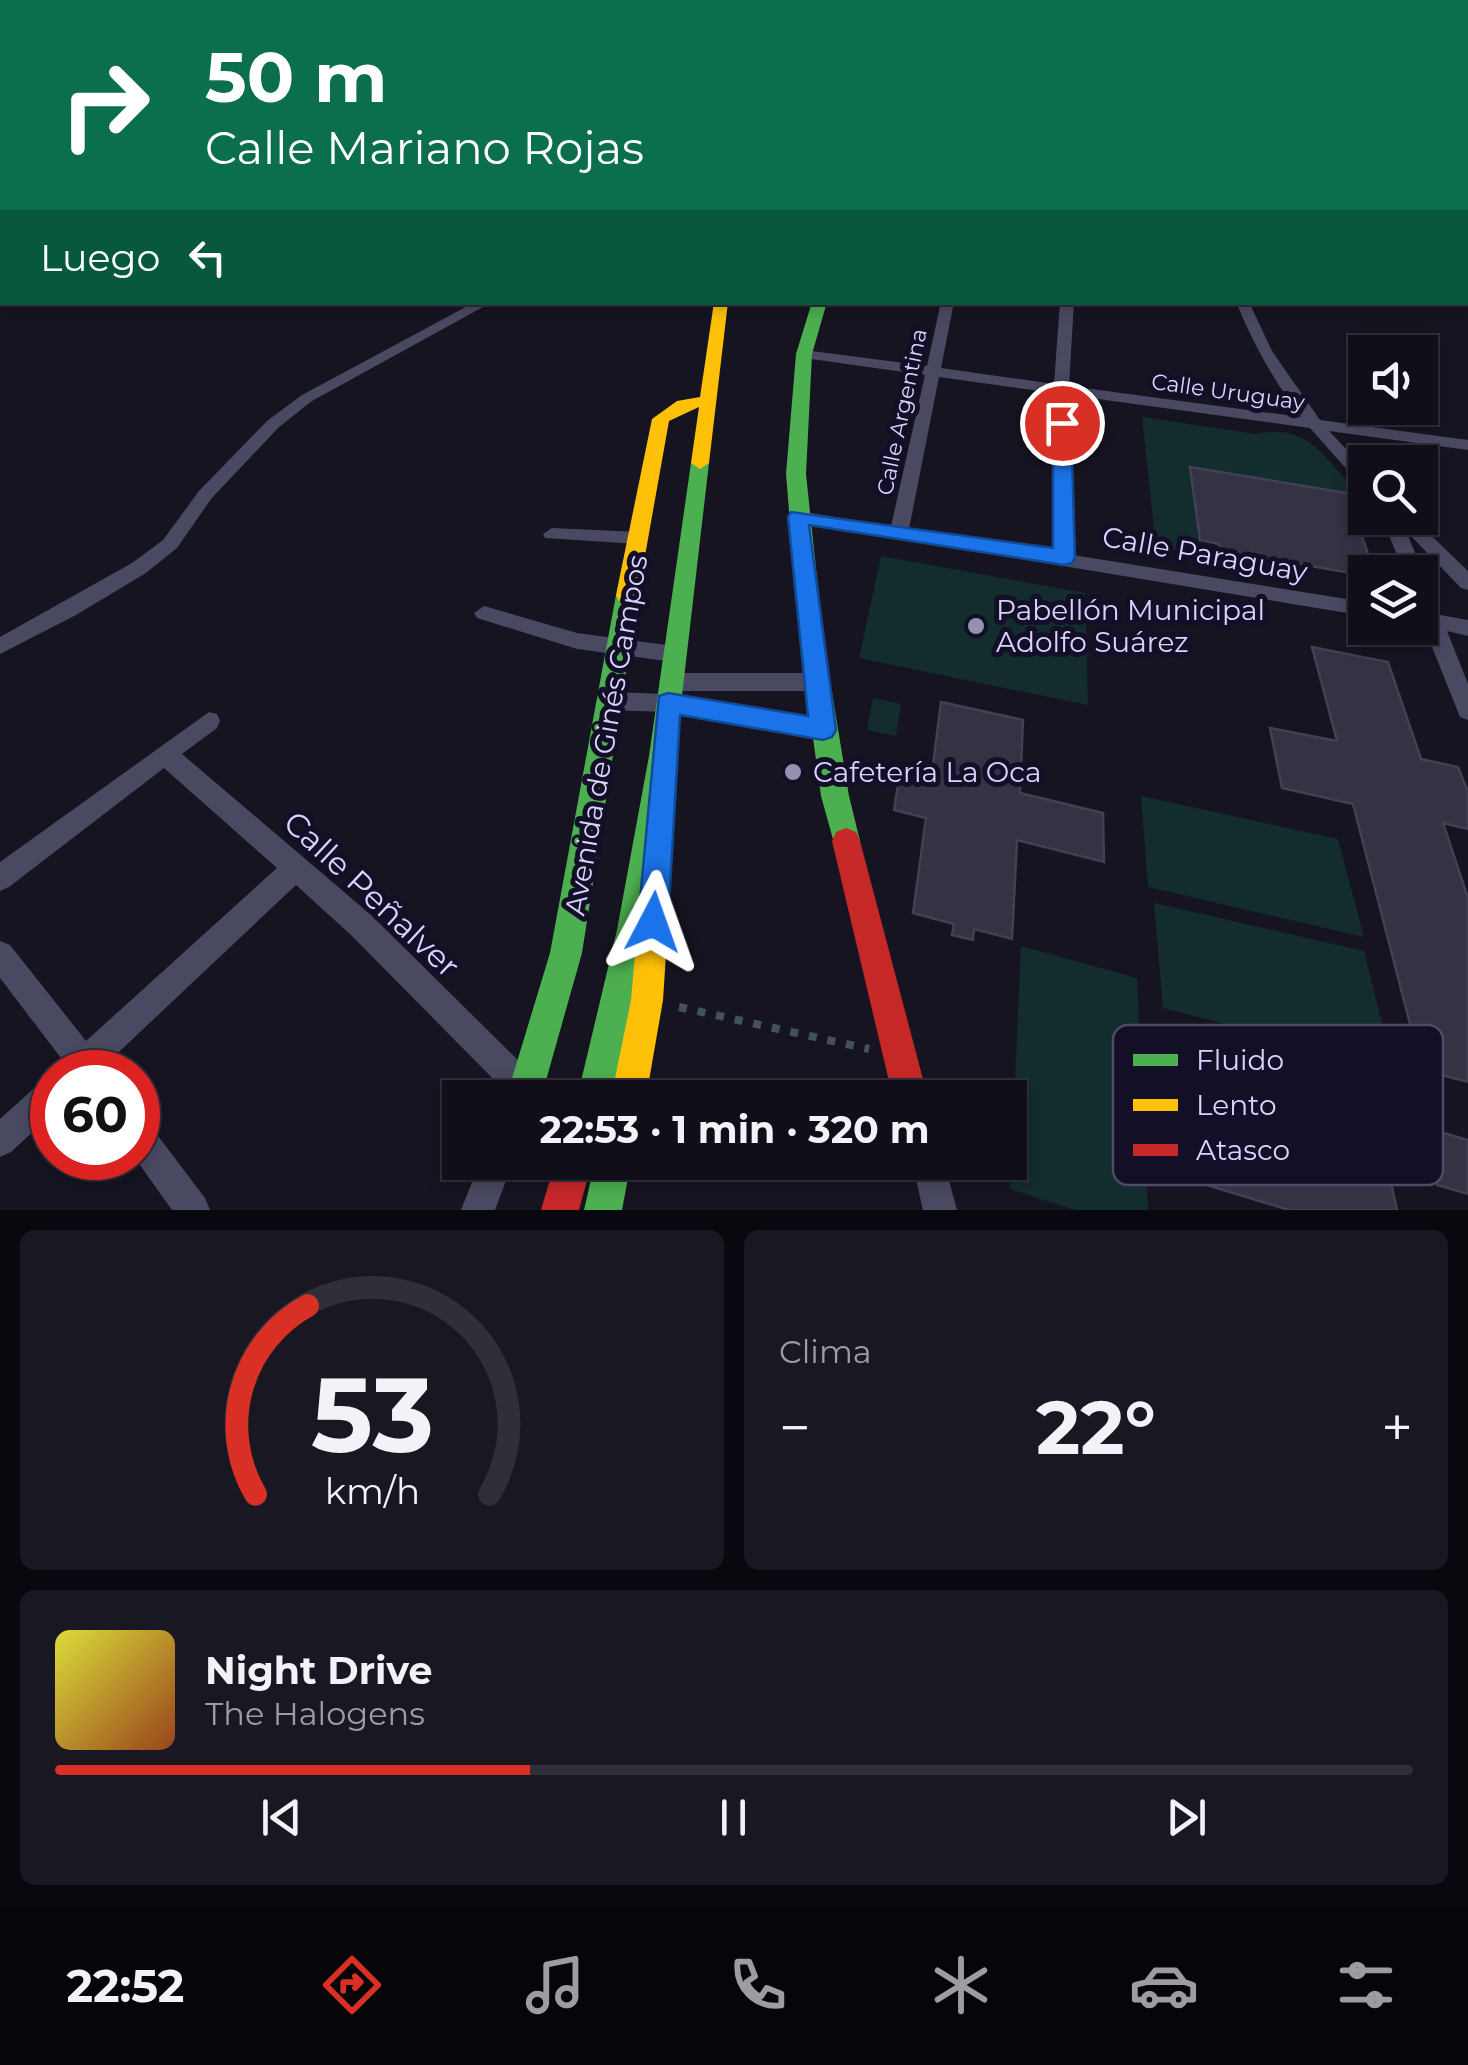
<!DOCTYPE html>
<html lang="es">
<meta charset="utf-8">
<style>
body{margin:0;font-family:Montserrat,sans-serif;background:#191822;color:#f1f3f6;height:100vh;display:flex;flex-direction:column;font-size:38px;white-space:nowrap}
*{box-sizing:border-box;margin:0}
p{font-size:32px;color:#9c9ca2}
.icon{flex:none;width:55px;height:55px;fill:none;stroke:currentColor;stroke-width:2;stroke-linecap:round;stroke-linejoin:round}
.map{position:relative;height:1210px;overflow:hidden}
.details{display:flex;flex-direction:column;gap:20px;padding:20px;background:#09080e;flex:1}
.details>*{flex:none}
.guide{position:absolute;left:0px;top:0px;width:1470px;height:305px;box-shadow:0 5px 15px #0003,0 0 0 2px #302f38;background:#0b6e4f;color:#fff;overflow:hidden}
.fabs{position:absolute;left:1348px;top:335px;display:grid;gap:20px}
.fabs a{display:grid;place-items:center;width:90px;height:90px;border-radius:0px;background:#100f19;box-shadow:0 5px 15px #0003,0 0 0 2px #302f38;font-size:50px}
.speed{position:absolute;left:30px;top:1050px;display:flex;gap:20px;font-size:50px;font-weight:700;text-align:center}
.speed>*{display:grid;place-content:center;width:130px;height:130px;border-radius:50%;background:#100f19;box-shadow:0 5px 15px #0003,0 0 0 2px #302f38;line-height:1}
.speed .limit{border:15px solid #d22;background:#fff;color:#111}
.pin{position:absolute;display:grid;place-items:center;width:85px;height:85px;color:#fff;margin:-42px;border:5px solid #fff;border-radius:50%;box-shadow:0 2px 10px #0007}
.me{position:absolute;width:110px;margin:-55px;rotate:4deg;stroke-linejoin:round;filter:drop-shadow(0 0 8px #0008)}
.turn{display:flex;align-items:center;gap:35px;height:210px;padding:0 40px;font-size:45px}
.turn .icon{width:130px;height:130px;stroke-width:2.5}
.turn b{display:block;font-size:70px;line-height:85px}
.then{display:flex;align-items:center;height:95px;padding:0 40px;background:#0003;gap:20px;font-size:38px}
.big{font-size:75px;font-weight:700;line-height:1.1}
.details .widget{flex:1;display:flex;flex-direction:column;justify-content:center;gap:15px;min-width:0;padding:0 35px;border-radius:15px;background:#191822}
.details .dial{align-items:center;gap:0}
.dial svg{height:260px;overflow:visible;fill:none;stroke:#302f38;stroke-width:7;stroke-linecap:round;text-anchor:middle}
.dial text{fill:#f1f3f6;stroke:none}
.song{display:flex;align-items:center;gap:30px}
.cover{width:120px;height:120px;border-radius:15px;background:linear-gradient(135deg,hsl(60 70% 55%),hsl(20 70% 35%))}
.played{height:10px;border-radius:5px;background:linear-gradient(90deg,#d93025 35%,#302f38 35%)}
.keys{display:flex;justify-content:space-around;direction:ltr}
.heat{display:flex;justify-content:space-between;align-items:center;font-size:55px;direction:ltr}
.details .tiles{flex:1;display:grid;gap:20px;grid-template-columns:1fr 1fr}
.widget:last-child{grid-column:span 2}
.trip{position:absolute;left:442px;top:1080px;width:585px;height:100px;border-radius:0px;background:#100f19;box-shadow:0 5px 15px #0003,0 0 0 2px #302f38;font-weight:700;line-height:100px;text-align:center}
.dock{display:flex;height:160px;justify-content:space-around;align-items:center;background:#06060a;color:#9c9ca2}
.dock .icon{width:70px;height:70px}
.dock .current{color:#d93025}
.dock b{font-size:45px;color:#f1f3f6}
.map>svg:first-child{display:block}
</style>
<div class="map">
<svg width="1468" height="1210" viewBox="0 0 1468 1210">
<rect width="100%" height="100%" fill="#161421"/>
<path fill="#132c2d" d="M1142,417L1256,434C1309,422 1326,460 1359,494L1190,468L1202,555L1156,547Z
M881,556L1085,593L1088,705L859,658Z
M873,698L901,704L896,736L867,730Z
M1141,796L1338,839L1364,937L1148,887Z
M1154,903L1364,951L1393,1067L1163,1008Z
M1021,946L1137,978L1148,1210H1075L1010,1189Z"/>
<path fill="#343243" stroke="#433f54" stroke-width="2.5" d="M1190,467L1347,493L1374,571L1354,568L1356,574L1277,560L1220,550L1219,544L1200,540Z
M1312,647L1388,662L1421,759L1458,767L1468,792V829L1443,823L1468,898V1082L1422,1070L1353,804L1282,788L1270,728L1337,741Z
M941,702L1023,720L1020,793L1103,813L1104,862L1017,840L1012,939L974,929L973,940L952,935L954,924L913,913L926,818L894,810L901,766L932,773Z
M1175,1050L1374,1106L1397,1210H1289L1184,1178Z
M1423,1127L1468,1140V1194L1437,1185Z"/>
<g fill="none" stroke-linecap="round" stroke-linejoin="round">
<path stroke="#44505f" stroke-width="8" stroke-dasharray="8 11" stroke-linecap="butt" d="M679,1007L869,1049"/>
<path fill="#4a4962" fill-rule="evenodd" d="M475,302H492L312,401L279,427L211,499L177,548L146,573L76,615L0,654V637L132,563L163,540L199,491L267,421L302,395Z
M941,302H954L941,368L1054,384L1060,302H1074L1069,386L1301,417C1274,381 1253,344 1236,302H1249L1272,351L1320,420L1468,440V450L1329,431L1365,469V484L1359,483L1310,428L1069,395L1073,555L1365,602V616L792,521L789,517L798,511L891,526L925,375L804,358L797,354L804,350L927,366ZM939,377L1053,393L1055,552L909,529Z
M1382,518H1413L1468,571V590L1461,588L1406,531L1423,572L1420,576V572H1404Z
M552,528L639,532L648,538L639,544L545,538L543,534Z
M1420,583L1427,585L1440,615L1468,620V636L1447,631L1468,684V720L1460,717L1424,627L1420,626Z
M484,606L577,633L674,646L681,648L685,654L681,660L674,662L577,649L477,618L474,613Z
M670,673H817L825,676L828,682L825,688L817,691H670L662,688L659,682L662,676Z
M608,692L668,694L823,719L831,722L834,729L831,736L823,739L668,712L608,710L600,707L597,701L600,695Z
M209,712L217,714L220,721L217,728L182,754L371,915L537,1079L542,1090L538,1098H512L351,935L296,885L104,1066L106,1072H60L64,1062L0,978V941L10,945L86,1041L277,868L164,768L9,887L0,891V862Z
M52,1077V1114L11,1152L0,1157V1119L41,1082Z
M138,1119L149,1124L205,1198L210,1210H172L135,1158H138Z
M480,1162H513L495,1210H461Z
M912,1162H944L957,1210H923Z"/>
<path fill="#4caf50" fill-rule="evenodd" d="M812,302H827L812,354L806,474L824,644L849,796L860,841L856,850L846,854L836,850L821,796L800,644L786,474L796,354Z
M700,457L709,463L675,756L647,930L612,1098H577L617,930L649,756L691,463Z
M627,587L638,595L582,953L541,1098H506L550,953L616,595Z
M595,1162H631L622,1210H584Z"/>
<path fill="#ffc107" fill-rule="evenodd" d="M714,302H728L709,463L700,469L691,463L699,407L669,421L638,595L635,601H619L616,595L652,419L677,401L700,397Z
M654,894L665,898L669,909L663,1000L646,1098H611L631,1000L639,909L643,898Z"/>
<path fill="#c62828" fill-rule="evenodd" d="M846,828L856,832L860,841L928,1098H893L832,841L836,832Z
M555,1162H592L579,1210H541Z"/>
</g>
<linearGradient id="sky" x2="0" y2="1"><stop stop-color="#0c0b12"/><stop offset="0.42" stop-color="#363a4e"/><stop offset="1" stop-color="#363a4e" stop-opacity="0"/></linearGradient>
<rect width="1468" height="290" fill="url(#sky)"/>
<path fill="#1a73e8" stroke="#114b97" stroke-width="2.5" d="M1062,418L1071,423L1075,557L1072,563L1064,565L809,525L836,730L832,737L823,740L680,715L668,922L664,933L653,938L642,933L638,922L659,696L668,693L808,716L788,517L791,512L1053,548V423Z"/>
<g fill="#9591b1" stroke="#130f26" stroke-width="4">
<circle cx="976" cy="626" r="10"/>
<circle cx="793" cy="772" r="10"/>
</g>
<g text-anchor="middle" dominant-baseline="central" stroke-width="10" stroke-linejoin="round" paint-order="stroke">
<g font-size="22" fill="#d9d4ff" stroke="#130f26">
<text transform="translate(1228 392) rotate(8)">Calle Uruguay</text>
<text transform="translate(902 412) rotate(-78)">Calle Argentina</text>
</g>
<g font-size="28" fill="#d9d4ff" stroke="#130f26">
<text transform="translate(1205 554) rotate(10)">Calle Paraguay</text>
<text transform="translate(606 735) rotate(-80)">Avenida de Ginés Campos</text>
</g>
<g font-size="28" fill="#d9d4ff" stroke="#130f26" text-anchor="start">
<text x="996" y="610">Pabellón Municipal<tspan x="996" dy="32">Adolfo Suárez</tspan></text>
<text x="813" y="772">Cafetería La Oca</text>
</g>
<g font-size="32" fill="#d9d4ff" stroke="#130f26">
<text transform="translate(372 894) rotate(43)">Calle Peñalver</text>
</g>
</g>
<rect x="1113" y="1025" width="330" height="160" rx="15" fill="#130f26" stroke="#4e4a67" stroke-width="2.5"/>
<rect x="1133" y="1054" width="45" height="12" fill="#4caf50"/>
<rect x="1133" y="1099" width="45" height="12" fill="#ffc107"/>
<rect x="1133" y="1144" width="45" height="12" fill="#c62828"/>
<g font-size="28" fill="#d9d4ff">
<text x="1196" y="1070">Fluido</text>
<text x="1196" y="1115">Lento</text>
<text x="1196" y="1160">Atasco</text>
</g>
</svg>
<div class="fabs">
<a><svg class="icon" aria-label="sound" viewBox="0 0 24 24"><path d="M4 9h4l5-4v14l-5-4H4zM17 9q2 3 0 6"/></svg></a>
<a><svg class="icon" aria-label="search" viewBox="0 0 24 24"><circle cx="10" cy="10" r="6"/><path d="M15 15l6 6"/></svg></a>
<a><svg class="icon" aria-label="layers" viewBox="0 0 24 24"><path d="M12 4l9 5-9 5-9-5zM3 14l9 5 9-5"/></svg></a>
</div>
<div class="speed"><div class="limit">60</div></div>
<div class="pin" style="left:1062px;top:423px;background:#d93025"><svg class="icon" aria-label="arrive" viewBox="0 0 24 24"><path d="M6 21V4h12l-3 4 3 4H6"/></svg></div>
<svg class="me" style="left:653px;top:922px" viewBox="-20 -20 40 40"><path d="M0-17L14 15 0 8-14 15z" fill="#1a73e8" stroke="#fff" stroke-width="4"/></svg>
<div class="trip">22:53 · 1 min · 320 m</div>
<div class="guide">
<div class="turn"><svg class="icon" aria-label="right" viewBox="0 0 24 24"><path d="M7 20v-9h11M14 6l5 5-5 5"/></svg><div><b>50 m</b>Calle Mariano Rojas</div></div>
<div class="then">Luego<svg class="icon" aria-label="left" viewBox="0 0 24 24"><path d="M17 20v-9H6M10 6l-5 5 5 5"/></svg></div>
</div>
</div>
<section class="details">
<div class="tiles">
<div class="widget dial"><svg viewBox="0 0 100 80">
<path d="M14 69A42 42 0 1 1 86 69"/>
<path d="M14 69A42 42 0 0 1 30 11" stroke="#d93025"/>
<text x="50" y="56" font-size="32" font-weight="700">53</text>
<text x="50" y="72" font-size="11">km/h</text>
</svg></div>
<div class="widget"><p>Clima</p>
<div class="heat"><a>−</a><b class="big">22°</b><a>+</a></div>
</div>
<div class="widget">
<div class="song"><i class="cover"></i><div><b>Night Drive</b><p>The Halogens</p></div></div>
<div class="played"></div>
<div class="keys"><svg class="icon" aria-label="previous" viewBox="0 0 24 24"><path d="M18 5L8 12l10 7zM5 5v14"/></svg><svg class="icon" aria-label="pause" viewBox="0 0 24 24"><path d="M8 5v14M16 5v14"/></svg><svg class="icon" aria-label="next" viewBox="0 0 24 24"><path d="M6 5l10 7-10 7zM19 5v14"/></svg></div>
</div>
</div>
</section>
<nav class="dock">
<b>22:52</b>
<svg class="icon current" aria-label="directions" viewBox="0 0 24 24"><path d="M12 3l9 9-9 9-9-9zM9 14v-3h6M13 9l2 2-2 2"/></svg>
<svg class="icon" aria-label="music" viewBox="0 0 24 24"><path d="M9 18V5l10-2v13"/><circle cx="6" cy="18" r="3"/><circle cx="16" cy="16" r="3"/></svg>
<svg class="icon" aria-label="phone" viewBox="0 0 24 24"><path d="M5 4h4l2 5-3 2q2 4 5 5l2-3 5 2v4C11 20 4 13 5 4z"/></svg>
<svg class="icon" aria-label="climate" viewBox="0 0 24 24"><path d="M12 3v18M4 7l16 10M4 17L20 7"/></svg>
<svg class="icon" aria-label="car" viewBox="0 0 24 24"><path d="M5 17H2v-5l4-1 3-4h7l3 4 3 1v5h-3M9 17h6M6 11h13"/><circle cx="7" cy="17" r="2"/><circle cx="17" cy="17" r="2"/></svg>
<svg class="icon" aria-label="filters" viewBox="0 0 24 24"><path d="M4 7h16M4 17h16"/><circle cx="9" cy="7" r="2"/><circle cx="15" cy="17" r="2"/></svg>
</nav>
